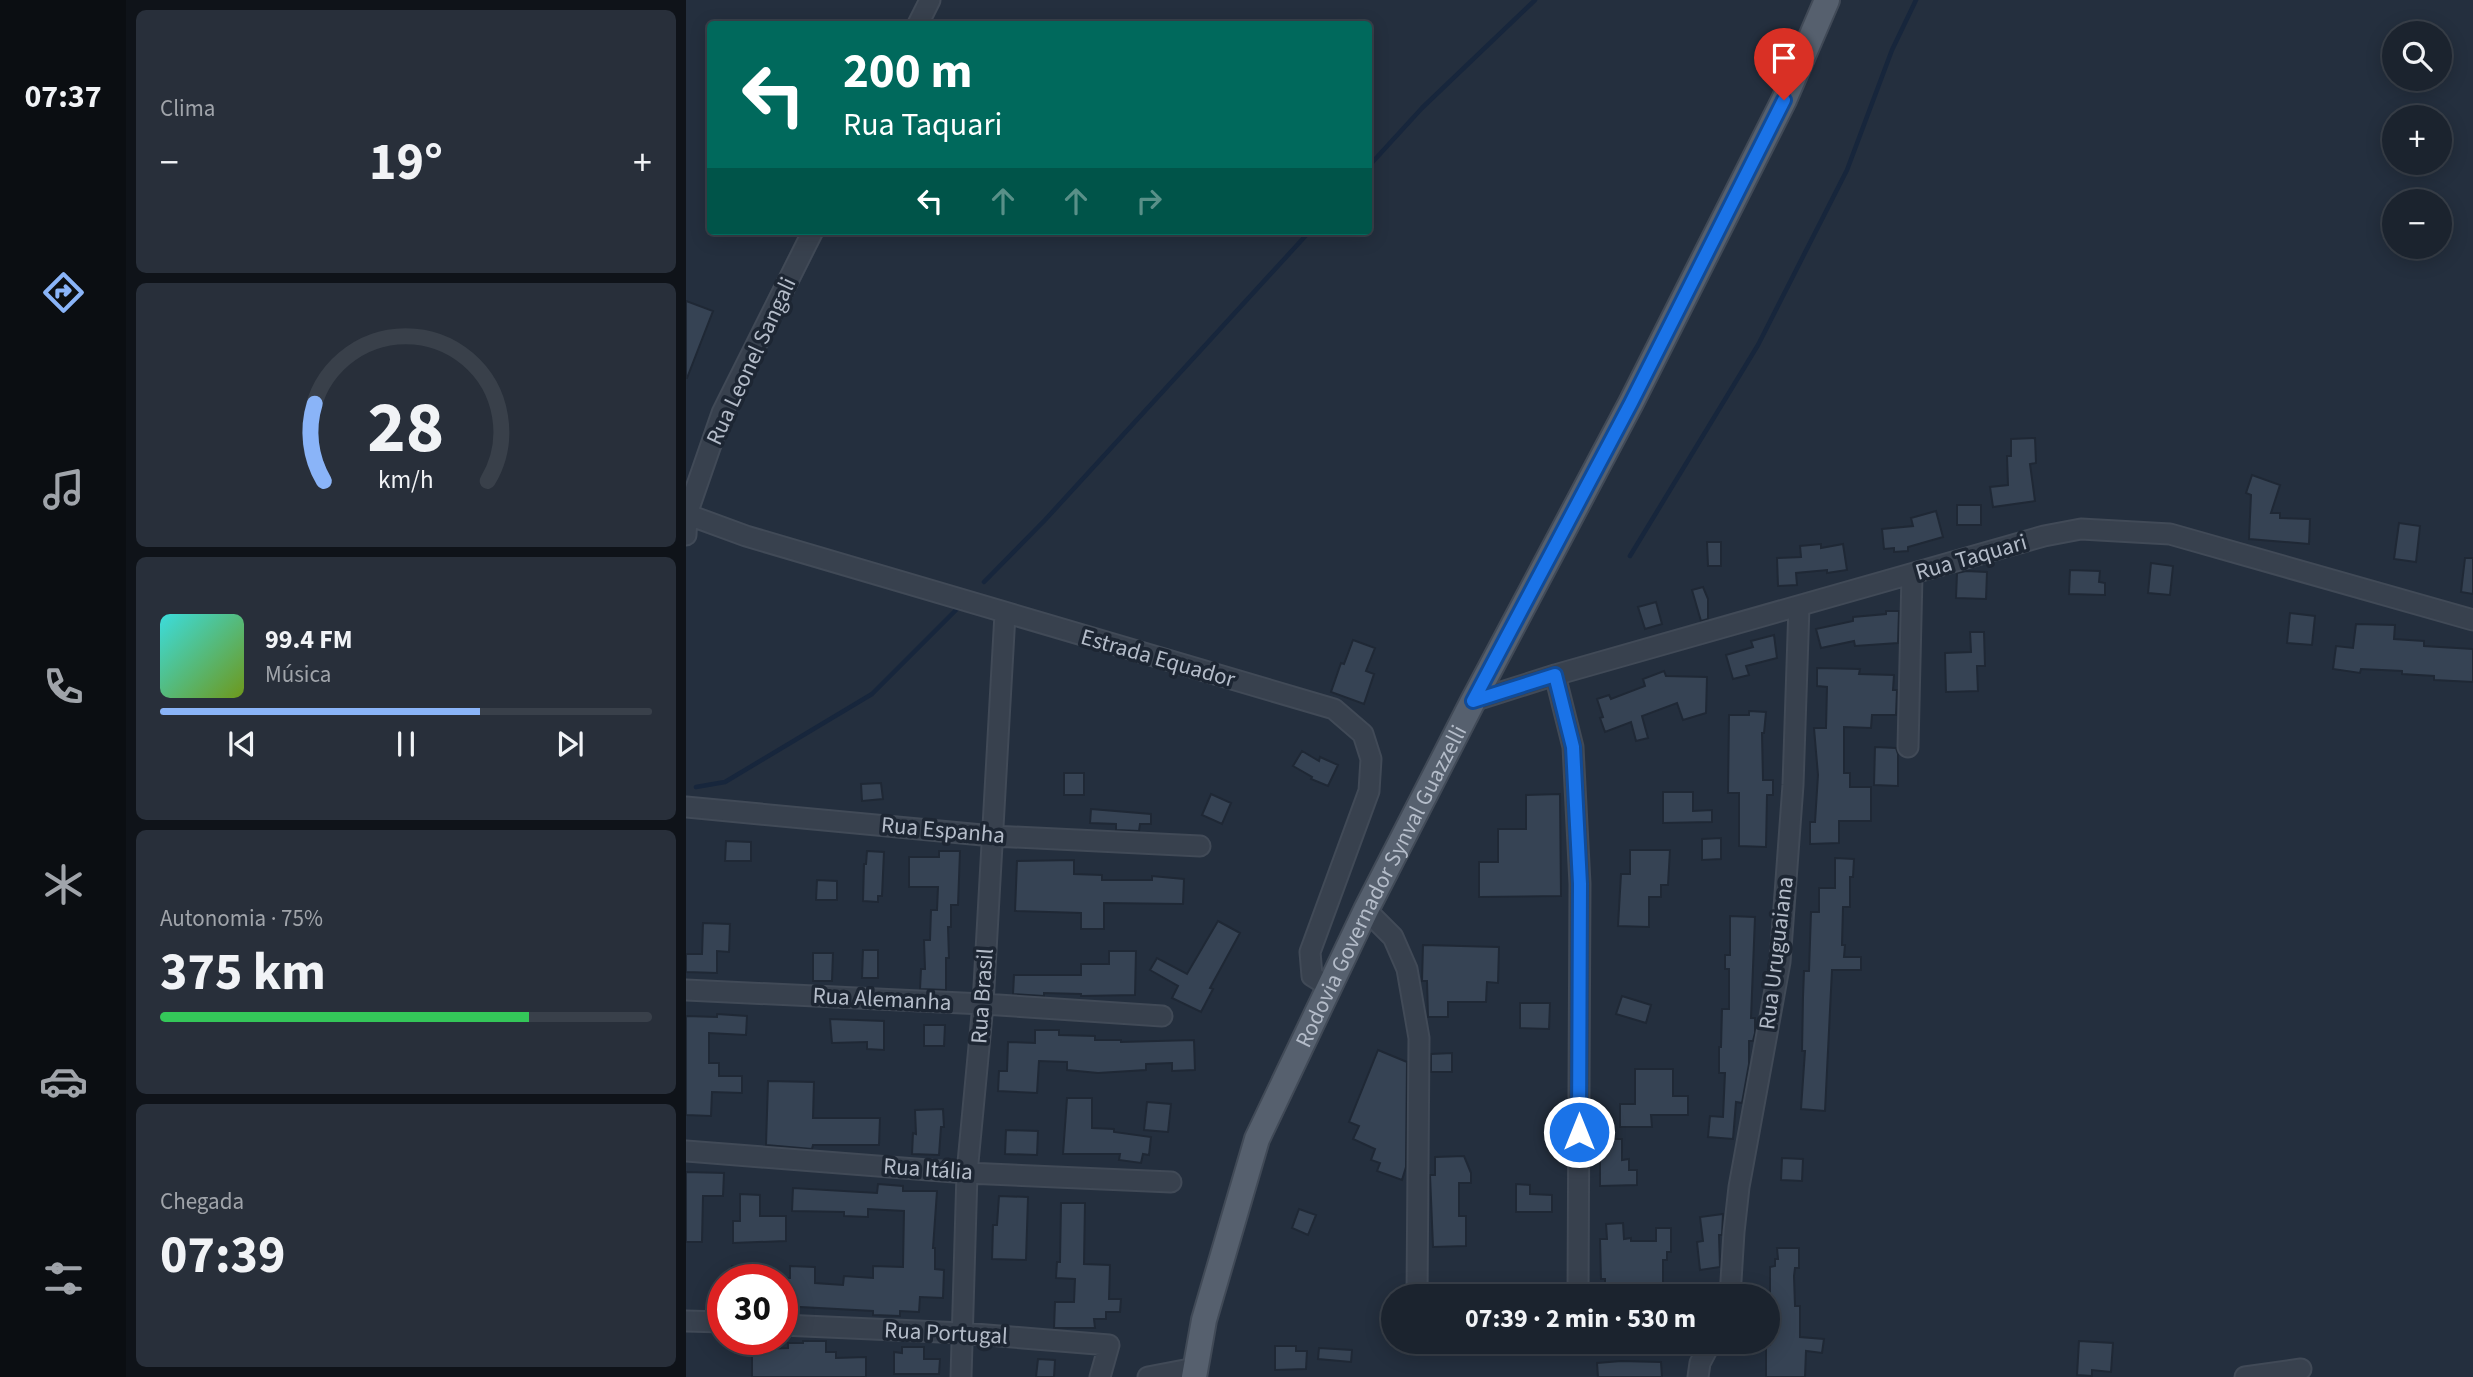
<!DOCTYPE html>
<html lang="pt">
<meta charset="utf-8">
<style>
body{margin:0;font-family:"Source Sans 3",sans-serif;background:#282f3a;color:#f1f3f6;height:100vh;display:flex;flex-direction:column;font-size:26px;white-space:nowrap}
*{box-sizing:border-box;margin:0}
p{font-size:23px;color:#a0a4aa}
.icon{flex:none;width:38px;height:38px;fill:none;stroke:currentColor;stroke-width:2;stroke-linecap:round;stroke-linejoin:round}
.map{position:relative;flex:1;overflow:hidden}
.details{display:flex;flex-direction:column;gap:10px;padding:10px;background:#0f1319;width:560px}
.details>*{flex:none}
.banner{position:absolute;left:21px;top:21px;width:665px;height:214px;border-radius:7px;box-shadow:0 4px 18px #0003,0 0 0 2px #39404a;background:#00695c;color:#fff;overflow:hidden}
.tools{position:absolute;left:1696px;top:21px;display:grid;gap:14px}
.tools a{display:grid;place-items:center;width:70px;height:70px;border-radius:50%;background:#1b232e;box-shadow:0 4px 18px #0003,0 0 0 2px #39404a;font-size:35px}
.speed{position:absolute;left:21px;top:1264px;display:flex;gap:14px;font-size:35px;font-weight:700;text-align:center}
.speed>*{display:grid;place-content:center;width:91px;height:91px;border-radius:50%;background:#1b232e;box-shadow:0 4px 18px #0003,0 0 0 2px #39404a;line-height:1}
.speed .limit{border:10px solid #d22;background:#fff;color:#111}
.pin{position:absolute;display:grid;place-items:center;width:60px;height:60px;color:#fff;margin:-72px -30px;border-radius:50% 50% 50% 0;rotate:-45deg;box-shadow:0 0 7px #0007}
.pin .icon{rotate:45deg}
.me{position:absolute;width:77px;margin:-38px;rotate:0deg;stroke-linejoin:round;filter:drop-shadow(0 0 5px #0008)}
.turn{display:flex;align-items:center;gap:24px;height:147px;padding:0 21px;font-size:32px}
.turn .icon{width:91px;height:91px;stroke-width:2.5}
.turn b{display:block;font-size:49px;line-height:60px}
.lanes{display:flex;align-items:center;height:66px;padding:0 21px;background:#0003;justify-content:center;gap:35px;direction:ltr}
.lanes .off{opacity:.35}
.big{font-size:52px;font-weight:700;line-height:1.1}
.details .card{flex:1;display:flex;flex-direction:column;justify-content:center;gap:10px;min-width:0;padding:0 24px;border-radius:10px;background:#282f3a}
.details .dial{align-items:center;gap:0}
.dial svg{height:182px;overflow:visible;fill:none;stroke:#39404a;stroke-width:7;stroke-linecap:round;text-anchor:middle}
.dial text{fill:#f1f3f6;stroke:none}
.song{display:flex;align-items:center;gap:21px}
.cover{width:84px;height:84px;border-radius:10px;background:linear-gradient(135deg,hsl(180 70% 55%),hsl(80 70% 35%))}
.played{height:7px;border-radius:4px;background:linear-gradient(90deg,#8ab4f8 65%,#39404a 65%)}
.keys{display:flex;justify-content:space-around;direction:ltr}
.heat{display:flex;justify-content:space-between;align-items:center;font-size:38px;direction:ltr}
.charge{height:10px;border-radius:5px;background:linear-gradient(90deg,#34c759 75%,#39404a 0)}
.trip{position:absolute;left:695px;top:1284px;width:399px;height:70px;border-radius:35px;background:#1b232e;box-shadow:0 4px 18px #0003,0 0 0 2px #39404a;font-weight:700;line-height:70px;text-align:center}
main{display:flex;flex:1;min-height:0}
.dock{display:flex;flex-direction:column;width:126px;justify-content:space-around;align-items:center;background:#0b0e12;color:#a0a4aa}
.dock .icon{width:49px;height:49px}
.dock .selected{color:#8ab4f8}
.dock b{font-size:32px;color:#f1f3f6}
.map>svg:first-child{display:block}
</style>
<main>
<nav class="dock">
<b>07:37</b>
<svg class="icon selected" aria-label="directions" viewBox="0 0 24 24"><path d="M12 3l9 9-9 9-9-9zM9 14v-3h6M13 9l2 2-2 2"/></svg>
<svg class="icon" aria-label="music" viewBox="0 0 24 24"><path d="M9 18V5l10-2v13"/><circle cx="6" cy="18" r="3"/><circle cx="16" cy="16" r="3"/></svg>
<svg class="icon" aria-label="phone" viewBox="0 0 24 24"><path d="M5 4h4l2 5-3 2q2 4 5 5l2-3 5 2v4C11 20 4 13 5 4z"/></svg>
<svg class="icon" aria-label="climate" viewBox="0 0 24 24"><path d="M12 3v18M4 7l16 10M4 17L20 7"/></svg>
<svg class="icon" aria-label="car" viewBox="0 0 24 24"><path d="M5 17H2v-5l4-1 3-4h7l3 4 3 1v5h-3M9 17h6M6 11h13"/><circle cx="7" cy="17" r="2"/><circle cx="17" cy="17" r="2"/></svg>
<svg class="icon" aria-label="filters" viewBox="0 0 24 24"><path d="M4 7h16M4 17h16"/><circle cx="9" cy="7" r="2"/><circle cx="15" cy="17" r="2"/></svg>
</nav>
<section class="details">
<div class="card"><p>Clima</p>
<div class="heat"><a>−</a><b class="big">19°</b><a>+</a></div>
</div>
<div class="card dial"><svg viewBox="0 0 100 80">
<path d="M14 69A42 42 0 1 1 86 69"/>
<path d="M14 69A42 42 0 0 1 10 35" stroke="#8ab4f8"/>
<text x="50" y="56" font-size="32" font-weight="700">28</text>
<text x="50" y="72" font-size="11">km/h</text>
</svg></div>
<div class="card">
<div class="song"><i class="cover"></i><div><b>99.4 FM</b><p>Música</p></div></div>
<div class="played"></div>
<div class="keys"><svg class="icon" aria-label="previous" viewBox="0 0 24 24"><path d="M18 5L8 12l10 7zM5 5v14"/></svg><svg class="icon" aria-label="pause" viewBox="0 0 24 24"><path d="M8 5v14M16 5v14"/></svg><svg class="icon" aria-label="next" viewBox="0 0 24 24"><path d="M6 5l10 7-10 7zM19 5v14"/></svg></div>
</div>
<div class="card"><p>Autonomia · 75%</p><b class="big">375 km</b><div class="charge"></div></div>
<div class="card"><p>Chegada</p><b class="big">07:39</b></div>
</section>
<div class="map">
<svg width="1787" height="1377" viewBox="0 0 1787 1377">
<rect width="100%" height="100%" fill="#242f3e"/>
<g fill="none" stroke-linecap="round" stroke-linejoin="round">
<path stroke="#17263c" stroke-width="4.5" d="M682,167L736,108L849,0
M944,556L1072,345L1161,170L1206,50L1230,0
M298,582L359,520L624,231
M10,787L39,782L186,694L271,609"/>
</g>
<path fill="#364354" stroke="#1f2835" stroke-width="2" d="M0,301L27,311L1,378H0Z
M1349,438L1350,463L1344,464L1349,501L1307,507L1304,487L1322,485L1321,456H1325V439Z
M1566,475L1594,485L1585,513H1594V518L1624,519L1623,544L1563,539L1565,495L1560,493Z
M1271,505H1295V525H1271Z
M1250,511L1257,537L1222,547V551L1208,552V548L1198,549L1196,529L1227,526L1225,518Z
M1713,523L1734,526L1730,562L1708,559Z
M1021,542H1035V566H1022Z
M1135,544V548L1157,544L1161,570L1141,573V570L1110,573L1111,585L1092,586L1091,558L1115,557L1114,546Z
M1779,558H1787V594L1775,592Z
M1465,563L1487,566L1484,595L1462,593Z
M1384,570L1414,571L1413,582L1419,583V595L1383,594Z
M1280,571L1301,572L1300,599L1270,598L1271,573Z
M1017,587L1022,599V619L1015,621L1006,590Z
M970,602L976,624L959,629L952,607Z
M1200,611H1213L1212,643L1169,646L1168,641L1135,648L1130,629L1167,621V617L1200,614Z
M1604,613L1629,616L1626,645L1601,643Z
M1670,624L1709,625L1708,639L1738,641V646L1787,649V682L1748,680V676L1716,674V671L1675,669L1674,673L1647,669L1650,646L1667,648Z
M1284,632H1298L1299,666H1291L1292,691L1260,692L1259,653L1285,652Z
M1088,635L1091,658L1060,666L1063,675L1047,679L1040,655L1067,647L1065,641Z
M667,640L689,648L680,671L688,674L678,704L645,692L655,663L658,664Z
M1131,668L1174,669L1173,674L1208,675L1207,690H1211L1210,715H1186L1185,728L1158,727V773H1164V787H1185V821H1153V843L1124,844V822H1129L1132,775L1128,728H1140L1141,687L1131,686Z
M978,671L980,676L1021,677L1020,713L997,720L991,703L956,716L962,738L950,741L945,722L919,732L914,718L917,717L911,699L923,695L925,699L959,686L957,679Z
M1063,711L1080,712L1078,733H1076L1077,780H1087V795H1081L1080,847L1053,846V793H1042L1043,715H1063Z
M1189,747L1210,748L1212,754V786L1188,785Z
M616,751L633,761L634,757L652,765L642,786L625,779L626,777L607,766Z
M378,773H398V795H378Z
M195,783L197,799L176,801L175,784Z
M977,792H1007V811L1026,810V822L977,823Z
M525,794L545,803L536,824L516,815Z
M874,794L875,896L793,897V862H812V829H840V795Z
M405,809L465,814V824H454L453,831L430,830V824L404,823Z
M1035,838V859L1016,860V839Z
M40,841L65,842V861H39Z
M944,850H984L982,885H975V897H963V927L932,926L935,874H944Z
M181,851L198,852L196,896H192V902L177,901L178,864H180Z
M253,851H274L272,905H265V927H262L263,958H260V990L234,989L235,969H239L238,940H244L245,910H251L252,887H223V857H253Z
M1149,858L1168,859L1167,877H1164V907H1157L1156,945H1159L1158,957H1175V970H1146L1139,1111L1115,1109L1119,1051H1116L1117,997L1118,971H1123L1125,912H1133V888H1149Z
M388,860V874L416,875V880H466V876L498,879L497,904L418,903V929H395V913L329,911L331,861Z
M131,880L151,881V900H130Z
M1044,916L1069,917L1065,1018H1069V1033L1067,1041H1063V1064L1056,1103L1050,1102L1047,1139L1022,1137L1024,1116L1037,1117L1039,1073H1033V1047H1035L1036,1009H1043V969H1039V955H1044Z
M532,921L554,933L524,988L527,989L515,1012L486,998L492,986L464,970L471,958L501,974Z
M17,923L44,924L43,952L31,951V973L0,972V954H16Z
M737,945L813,947L812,983L801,982L800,1002H762V1017H742L741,981H736Z
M177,950H192V978H176Z
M423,951H450L449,995L395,996V994L358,993V996L327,994L328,975H395V964H423Z
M127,953H147L146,981H127Z
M936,996L965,1005L960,1023L930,1014Z
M834,1003H864L863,1029L834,1028Z
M31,1014L61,1016L60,1035L23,1033V1063H33V1076H56V1093L26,1092L25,1116L0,1115V1016L31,1017Z
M144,1019L198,1021V1050L181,1049V1042L146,1043Z
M238,1025H259L258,1046H238Z
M349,1030H373V1035L409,1036V1040H435V1042L508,1040L509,1070L486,1071V1063L460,1064V1070L412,1073L381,1070V1062L353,1061L351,1093L312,1091L313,1071H321L322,1042L349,1043Z
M692,1050L721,1062L720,1167L716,1180L691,1171L694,1163L685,1160L689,1149L667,1139L673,1126L663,1122Z
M766,1053V1072H745V1054Z
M949,1069H987V1096H1002V1115H965L966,1127H934V1104H949Z
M82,1081L128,1082L127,1118H194L193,1145H127L126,1149L80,1145Z
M381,1098H406V1128L428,1129V1132L465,1137L463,1155L457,1154L455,1163L433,1160L434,1154H377Z
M461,1102L485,1104L482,1132L458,1130Z
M257,1109L258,1127H255L253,1155L226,1154L227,1133L230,1134L229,1110Z
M320,1130L352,1131L351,1155L319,1154Z
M914,1139H936V1160L943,1159V1170H951V1185L914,1186Z
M778,1156L785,1173V1183H773V1216H780V1246L747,1247L744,1175H749V1157Z
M1096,1158L1117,1159L1116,1181L1095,1180Z
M0,1172L38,1173L37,1196H17L16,1242H0Z
M192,1184L217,1186V1191H251L247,1248H249V1269L258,1270L257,1298L234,1297L233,1312L214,1311V1316L187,1315V1311L96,1306V1278H104V1266L129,1267V1283L157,1285L158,1276L187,1278V1266L217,1267L218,1211L182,1209V1217L158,1216V1212L106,1211L107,1188L191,1193Z
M830,1184L844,1185V1194L866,1195V1212H830Z
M54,1194L74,1195V1216H100V1241L47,1243V1221H54Z
M313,1196L342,1197L340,1260L306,1259L307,1225H311Z
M375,1203H399L398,1264L424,1265L423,1299H435L434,1312H420V1319H408L409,1328H368L369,1302H388L389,1279L370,1278L371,1262H374Z
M613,1209L630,1215L622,1235L606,1228Z
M1037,1214L1036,1235H1033L1034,1267L1014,1270L1011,1242L1017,1241L1014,1217Z
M937,1223L938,1239L945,1238V1241H970V1228H985V1252H981V1260H977V1295L932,1297V1293H919V1279H915L914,1239H921L920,1224Z
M1091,1248H1113V1268H1109L1108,1276L1109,1306H1114V1337L1138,1339L1136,1353L1120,1351L1119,1377H1080V1345H1084V1267L1089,1266V1259H1092Z
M46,1266L73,1267V1279H45Z
M66,1341H78V1349L102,1348V1343H117V1341H140V1352H150V1358L180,1357V1377H66Z
M1393,1341L1427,1343L1425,1372L1406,1370V1376L1391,1375Z
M589,1346H610V1351H621L620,1369L589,1370Z
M216,1347H238V1359H254L253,1374H208V1352L216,1353Z
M633,1348L666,1350L665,1362L632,1359Z
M352,1359L369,1360L368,1377H350Z
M935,1361L975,1362L976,1377H912L911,1363Z"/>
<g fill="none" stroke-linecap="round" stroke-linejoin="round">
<g stroke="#414a57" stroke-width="23">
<path id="minor" d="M232,24L244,0
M0,514L60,536L648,709L677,734L685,759L683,791L624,952L626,976L642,986
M0,535L1,514L36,413L127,231
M869,675L887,747L894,884L892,1297
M787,701L869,675L1358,536L1395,529L1484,534L1787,620
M1222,747L1226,575
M0,807L307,836L514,846
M680,910L707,937L721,969L733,1038L731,1297
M0,990L297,1004L476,1016
M0,1151L281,1173L485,1182
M1044,1297L1048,1232L1053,1187L1094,962L1107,785L1113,606
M0,1321L37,1322
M96,1325L277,1333L423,1345L414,1377
M275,1377L281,1173L297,1004L319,614
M462,1377L509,1368
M1012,1377L1014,1363L1025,1342
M1559,1377L1615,1369"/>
</g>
<g stroke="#414a57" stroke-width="28">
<g id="major">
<path id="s1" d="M508,1377L518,1320L571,1139L680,910L787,701L945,403L1098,100L1141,0"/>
</g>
</g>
<use href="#minor" stroke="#38414e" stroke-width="19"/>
<use href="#major" stroke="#56606e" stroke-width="24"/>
</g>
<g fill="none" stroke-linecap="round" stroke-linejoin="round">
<g stroke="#114b97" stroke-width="18">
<path id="route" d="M893,1132L894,884L887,747L869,675L787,701L945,403L1098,100"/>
</g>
<use href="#route" stroke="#1a73e8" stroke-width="12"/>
</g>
<g text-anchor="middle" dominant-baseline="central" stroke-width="7" stroke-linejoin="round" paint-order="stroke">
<g font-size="23" fill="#b4bcc9" stroke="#1d2633">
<text transform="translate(65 361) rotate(-65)">Rua Leonel Sangali</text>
<text transform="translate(1285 557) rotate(-16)">Rua Taquari</text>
<text transform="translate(472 658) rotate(16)">Estrada Equador</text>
<text transform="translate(257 830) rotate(5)">Rua Espanha</text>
<text stroke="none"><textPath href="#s1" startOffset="528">Rodovia Governador Synval Guazzelli</textPath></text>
<text transform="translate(1090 953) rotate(-83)">Rua Uruguaiana</text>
<text transform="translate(296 996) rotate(-86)">Rua Brasil</text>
<text transform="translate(196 999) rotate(3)">Rua Alemanha</text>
<text transform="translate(242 1169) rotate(4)">Rua Itália</text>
<text transform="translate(260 1333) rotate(3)">Rua Portugal</text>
</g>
</g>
</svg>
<div class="tools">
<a><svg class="icon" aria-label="search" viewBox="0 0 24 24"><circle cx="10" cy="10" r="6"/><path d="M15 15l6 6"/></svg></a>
<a>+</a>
<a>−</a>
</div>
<div class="speed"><div class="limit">30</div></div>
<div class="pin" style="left:1098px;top:100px;background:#d93025"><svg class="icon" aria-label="arrive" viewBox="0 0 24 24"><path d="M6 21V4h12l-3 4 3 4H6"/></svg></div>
<svg class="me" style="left:893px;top:1132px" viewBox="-20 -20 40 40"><circle r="17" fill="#1a73e8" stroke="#fff" stroke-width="3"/><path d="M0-11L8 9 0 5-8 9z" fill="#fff"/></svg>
<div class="trip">07:39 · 2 min · 530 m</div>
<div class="banner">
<div class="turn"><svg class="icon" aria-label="left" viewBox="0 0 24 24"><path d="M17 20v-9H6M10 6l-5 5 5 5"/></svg><div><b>200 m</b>Rua Taquari</div></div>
<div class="lanes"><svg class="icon" aria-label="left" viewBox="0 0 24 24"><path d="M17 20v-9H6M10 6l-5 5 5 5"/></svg><svg class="icon off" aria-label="ahead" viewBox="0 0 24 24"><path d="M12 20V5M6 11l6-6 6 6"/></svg><svg class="icon off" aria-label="ahead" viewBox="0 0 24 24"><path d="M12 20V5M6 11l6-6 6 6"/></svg><svg class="icon off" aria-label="right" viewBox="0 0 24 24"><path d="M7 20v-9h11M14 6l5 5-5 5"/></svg></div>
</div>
</div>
</main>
